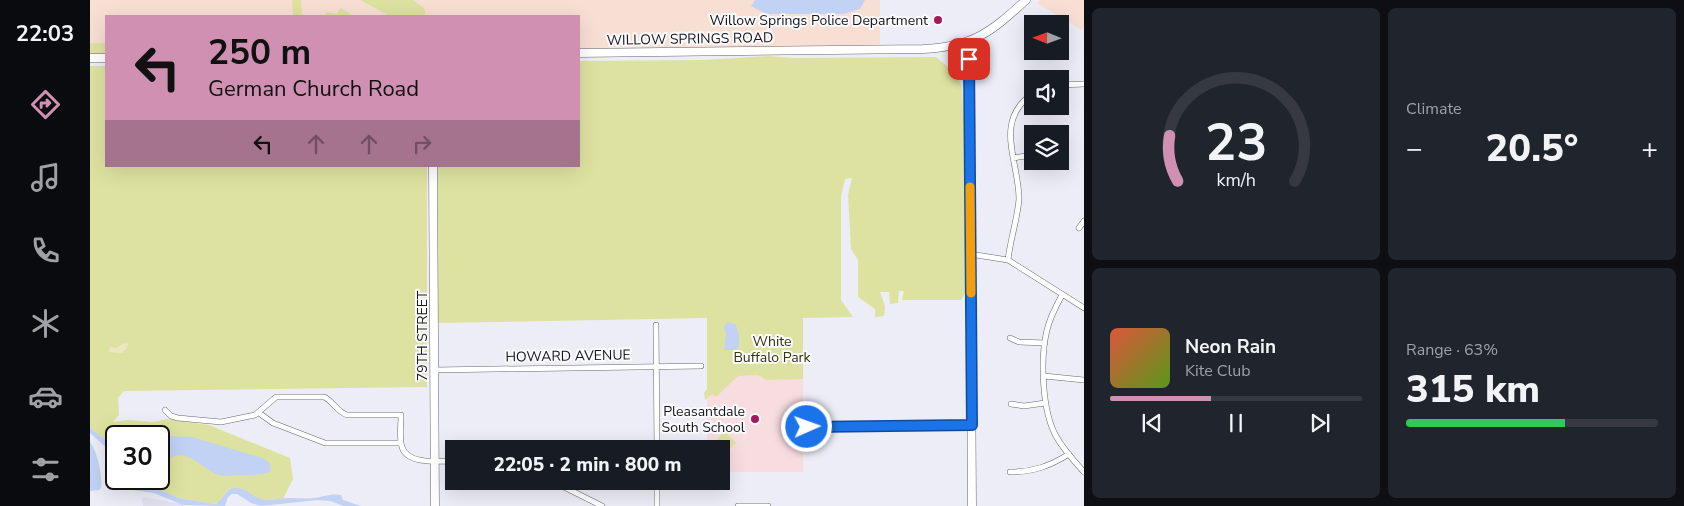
<!DOCTYPE html>
<meta charset="utf-8">
<style>
body{margin:0;font-family:"Nunito Sans",sans-serif;background:#20242c;color:#f1f3f6;height:100vh;display:flex;flex-direction:column;font-size:19px;white-space:nowrap}
*{box-sizing:border-box;margin:0}
p{font-size:16px;color:#9ea1a6}
.icon{flex:none;width:28px;height:28px;fill:none;stroke:currentColor;stroke-width:2;stroke-linecap:round;stroke-linejoin:round}
.map{position:relative;flex:1;overflow:hidden}
.sheet{display:flex;flex-direction:column;gap:8px;padding:8px;background:#0d0f14;width:600px}
.sheet>*{flex:none}
.top-card{position:absolute;left:15px;top:15px;width:475px;height:152px;border-radius:0px;box-shadow:0 5px 20px #0002;background:#cf90b1;color:#111;overflow:hidden}
.needle{width:32px;rotate:271deg}
.controls{position:absolute;left:934px;top:15px;display:grid;gap:10px}
.controls a{display:grid;place-items:center;width:45px;height:45px;border-radius:0px;background:#171b24;box-shadow:0 5px 20px #0002;font-size:25px}
.speed{position:absolute;left:15px;top:425px;display:flex;gap:10px;font-size:25px;font-weight:700;text-align:center}
.speed>*{display:grid;place-content:center;width:65px;height:65px;border-radius:50%;background:#171b24;box-shadow:0 5px 20px #0002;line-height:1}
.speed .limit{border:2px solid #111;border-radius:8px;background:#fff;color:#111}
.pin{position:absolute;display:grid;place-items:center;width:42px;height:42px;color:#fff;margin:-21px;border-radius:10px;box-shadow:0 2px 8px #0006}
.me{position:absolute;width:55px;margin:-28px;rotate:88deg;stroke-linejoin:round;filter:drop-shadow(0 0 4px #0008)}
.turn{display:flex;align-items:center;gap:18px;height:105px;padding:0 20px;font-size:22px}
.turn .icon{width:65px;height:65px;stroke-width:2.5}
.turn b{display:block;font-size:35px;line-height:42px}
.lanes{display:flex;align-items:center;height:48px;padding:0 20px;background:#0003;justify-content:center;gap:25px;direction:ltr}
.lanes .off{opacity:.35}
.big{font-size:38px;font-weight:800;line-height:1.1}
.sheet .tile{flex:1;display:flex;flex-direction:column;justify-content:center;gap:8px;min-width:0;padding:0 18px;border-radius:8px;background:#20242c}
.sheet .dial{align-items:center;gap:0}
.dial svg{height:130px;overflow:visible;fill:none;stroke:#363941;stroke-width:7;stroke-linecap:round;text-anchor:middle}
.dial text{fill:#f1f3f6;stroke:none}
.song{display:flex;align-items:center;gap:15px}
.cover{width:60px;height:60px;border-radius:8px;background:linear-gradient(135deg,hsl(10 70% 55%),hsl(90 70% 35%))}
.played{height:5px;border-radius:2px;background:linear-gradient(90deg,#cf90b1 40%,#363941 40%)}
.keys{display:flex;justify-content:space-around;direction:ltr}
.heat{display:flex;justify-content:space-between;align-items:center;font-size:28px;direction:ltr}
.charge{height:8px;border-radius:4px;background:linear-gradient(90deg,#34c759 63%,#363941 0)}
.sheet .tiles{flex:1;display:grid;gap:8px;grid-template-columns:repeat(2,1fr)}
.trip{position:absolute;left:355px;top:440px;width:285px;height:50px;border-radius:0px;background:#171b24;box-shadow:0 5px 20px #0002;font-weight:800;line-height:50px;text-align:center}
main{display:flex;flex:1;min-height:0}
.tabs{display:flex;flex-direction:column;width:90px;justify-content:space-around;align-items:center;background:#090b0e;color:#9ea1a6}
.tabs .icon{width:35px;height:35px}
.tabs .current{color:#cf90b1}
.tabs b{font-size:22px;color:#f1f3f6}
.map>svg:first-child{display:block}
</style>
<main>
<nav class="tabs">
<b>22:03</b>
<svg class="icon current" aria-label="directions" viewBox="0 0 24 24"><path d="M12 3l9 9-9 9-9-9zM9 14v-3h6M13 9l2 2-2 2"/></svg>
<svg class="icon" aria-label="music" viewBox="0 0 24 24"><path d="M9 18V5l10-2v13"/><circle cx="6" cy="18" r="3"/><circle cx="16" cy="16" r="3"/></svg>
<svg class="icon" aria-label="phone" viewBox="0 0 24 24"><path d="M5 4h4l2 5-3 2q2 4 5 5l2-3 5 2v4C11 20 4 13 5 4z"/></svg>
<svg class="icon" aria-label="climate" viewBox="0 0 24 24"><path d="M12 3v18M4 7l16 10M4 17L20 7"/></svg>
<svg class="icon" aria-label="car" viewBox="0 0 24 24"><path d="M5 17H2v-5l4-1 3-4h7l3 4 3 1v5h-3M9 17h6M6 11h13"/><circle cx="7" cy="17" r="2"/><circle cx="17" cy="17" r="2"/></svg>
<svg class="icon" aria-label="filters" viewBox="0 0 24 24"><path d="M4 7h16M4 17h16"/><circle cx="9" cy="7" r="2"/><circle cx="15" cy="17" r="2"/></svg>
</nav>
<div class="map">
<svg width="994" height="506" viewBox="0 0 994 506">
<rect width="100%" height="100%" fill="#ededf7"/>
<path fill="#e2e1f2" d="M52,497L93,504V506H53Z"/>
<path fill="#f7dfd4" d="M0,0H790V45L489,49V16H16V55H0Z
M950,0H994V26L992,30L947,3Z"/>
<path fill="#f8dde0" d="M617,318H713V472H631V449H617Z"/>
<path fill="#dee2a0" d="M202,0H211L212,16H203Z
M270,0H323L333,7L336,12L334,15L330,16H300Z
M250,8L261,14L260,16H235L236,12L247,14Z
M0,43H16V56L0,57Z
M679,56L702,58L846,57L866,74L872,86L875,138L876,292L871,300H812L814,291H809L808,303L800,304L799,292H790L795,306L794,316L785,317V309L768,297V260L761,249L758,195L762,178L755,179L751,197V300L763,317L713,318V379L676,380L668,375L648,376L626,397L622,394L615,400L614,393L617,389V318L348,323V166H489V61L614,60Z
M0,66H16V166H337V387L34,391L28,398L29,415L23,422L38,420L63,422L77,419L119,425L200,458L203,479L193,499C185,499 177,501 169,499C159,497 154,485 141,489C133,491 133,501 125,504L89,498L64,488L49,487L32,479H69V436H26V449L12,437L0,428Z
M635,431L646,443L638,451L627,439Z"/>
<path fill="#efe5c0" d="M35,343L38,344L37,348L32,353L19,352L20,347L26,348Z"/>
<path fill="#c1d2f4" d="M665,0H775L770,9L753,14H676L661,6Z
M639,322L646,325L649,336V348L644,350H634L636,335L634,326Z
M0,428L12,437L26,449V459L23,470L26,479H32L49,487L70,490L89,498L125,504C134,500 134,489 145,488C158,487 162,499 177,500C184,500 192,498 200,498C208,498 216,499 224,498C232,497 243,493 251,495L253,500L271,506H254L240,501L228,500L171,506L161,503L147,494H142L138,497L135,506L93,505L64,493L36,489L30,486L18,471V465L22,455L21,452L0,433Z
M80,436L102,437L172,458C179,461 182,465 180,472L174,474L132,476C116,473 94,443 77,461C73,465 72,471 69,475V441Z
M0,442C7,450 13,477 11,488L9,490L0,491Z"/>
<g fill="none" stroke-linecap="round" stroke-linejoin="round">
<g stroke="#66666f" stroke-width="6">
<path id="street" d="M970,85L994,84
M970,149H973
M923,158L942,155
M989,228L994,221
M880,254L918,260L994,308
M918,260C920,241 928,216 929,199C929,161 903,122 942,94
M972,295C966,306 960,317 957,330C950,358 952,411 966,436C973,449 984,461 994,472
M566,325L567,449
M920,338L929,342L955,343
M345,370L611,366
M954,376L994,380
M921,404L934,406L955,403
M75,410L81,416L88,418L131,422L165,415L186,397H234C243,401 247,412 257,415H311C311,425 309,438 312,447C317,465 350,461 364,461
M169,413L183,423L235,443H311
M717,427L882,425
M920,472C943,472 960,466 979,454
M462,481L512,506
M567,481V506
M648,506H678"/>
</g>
<g stroke="#66666f" stroke-width="9">
<path id="secondary" d="M879,42L882,506
M489,53L833,49C883,47 901,32 936,0
M0,58H16
M343,166L345,506"/>
</g>
<use href="#street" stroke="#fff" stroke-width="5"/>
<use href="#secondary" stroke="#fff" stroke-width="8"/>
</g>
<g fill="none" stroke-linecap="round" stroke-linejoin="round">
<g stroke="#114b97" stroke-width="12">
<path id="route" d="M717,427L882,425L879,59"/>
</g>
<use href="#route" stroke="#1a73e8" stroke-width="9"/>
<path stroke="#f59e0b" stroke-width="9" d="M880,187L881,293"/>
</g>
<g fill="#a5185c" stroke="#fbfbfd" stroke-width="2">
<circle cx="848" cy="20" r="5"/>
<circle cx="665" cy="419" r="5"/>
</g>
<g text-anchor="middle" dominant-baseline="central" stroke-width="4" stroke-linejoin="round" paint-order="stroke">
<g font-size="14" fill="#17171b" stroke="#fbfbfd" text-anchor="end">
<text x="838" y="20">Willow Springs Police Department</text>
<text x="655" y="411">Pleasantdale<tspan x="655" dy="16">South School</tspan></text>
</g>
<g font-size="14" fill="#17171b" stroke="#fbfbfd">
<text transform="translate(600 39) rotate(-1)">WILLOW SPRINGS ROAD</text>
<text transform="translate(332 336) rotate(-90)">79TH STREET</text>
<text transform="translate(478 356) rotate(-1)">HOWARD AVENUE</text>
</g>
<g font-size="14" fill="#343508" stroke="#fbfbfd">
<text x="682" y="341">White<tspan x="682" dy="16">Buffalo Park</tspan></text>
</g>
</g>
</svg>
<div class="controls">
<a><svg class="needle" viewBox="-14 -14 28 28"><path d="M0-13l5 13h-10z" fill="#e53935"/><path d="M0 13l5-13h-10z" fill="#9ea1a6"/></svg></a>
<a><svg class="icon" aria-label="sound" viewBox="0 0 24 24"><path d="M4 9h4l5-4v14l-5-4H4zM17 9q2 3 0 6"/></svg></a>
<a><svg class="icon" aria-label="layers" viewBox="0 0 24 24"><path d="M12 4l9 5-9 5-9-5zM3 14l9 5 9-5"/></svg></a>
</div>
<div class="speed"><div class="limit">30</div></div>
<div class="pin" style="left:879px;top:59px;background:#d93025"><svg class="icon" aria-label="arrive" viewBox="0 0 24 24"><path d="M6 21V4h12l-3 4 3 4H6"/></svg></div>
<svg class="me" style="left:717px;top:427px" viewBox="-20 -20 40 40"><circle r="17" fill="#1a73e8" stroke="#fff" stroke-width="3"/><path d="M0-11L8 9 0 5-8 9z" fill="#fff"/></svg>
<div class="trip">22:05 · 2 min · 800 m</div>
<div class="top-card">
<div class="turn"><svg class="icon" aria-label="left" viewBox="0 0 24 24"><path d="M17 20v-9H6M10 6l-5 5 5 5"/></svg><div><b>250 m</b>German Church Road</div></div>
<div class="lanes"><svg class="icon" aria-label="left" viewBox="0 0 24 24"><path d="M17 20v-9H6M10 6l-5 5 5 5"/></svg><svg class="icon off" aria-label="ahead" viewBox="0 0 24 24"><path d="M12 20V5M6 11l6-6 6 6"/></svg><svg class="icon off" aria-label="ahead" viewBox="0 0 24 24"><path d="M12 20V5M6 11l6-6 6 6"/></svg><svg class="icon off" aria-label="right" viewBox="0 0 24 24"><path d="M7 20v-9h11M14 6l5 5-5 5"/></svg></div>
</div>
</div>
<section class="sheet">
<div class="tiles">
<div class="tile dial"><svg viewBox="0 0 100 80">
<path d="M14 69A42 42 0 1 1 86 69"/>
<path d="M14 69A42 42 0 0 1 9 41" stroke="#cf90b1"/>
<text x="50" y="56" font-size="32" font-weight="700">23</text>
<text x="50" y="72" font-size="11">km/h</text>
</svg></div>
<div class="tile"><p>Climate</p>
<div class="heat"><a>−</a><b class="big">20.5°</b><a>+</a></div>
</div>
<div class="tile">
<div class="song"><i class="cover"></i><div><b>Neon Rain</b><p>Kite Club</p></div></div>
<div class="played"></div>
<div class="keys"><svg class="icon" aria-label="previous" viewBox="0 0 24 24"><path d="M18 5L8 12l10 7zM5 5v14"/></svg><svg class="icon" aria-label="pause" viewBox="0 0 24 24"><path d="M8 5v14M16 5v14"/></svg><svg class="icon" aria-label="next" viewBox="0 0 24 24"><path d="M6 5l10 7-10 7zM19 5v14"/></svg></div>
</div>
<div class="tile"><p>Range · 63%</p><b class="big">315 km</b><div class="charge"></div></div>
</div>
</section>
</main>
